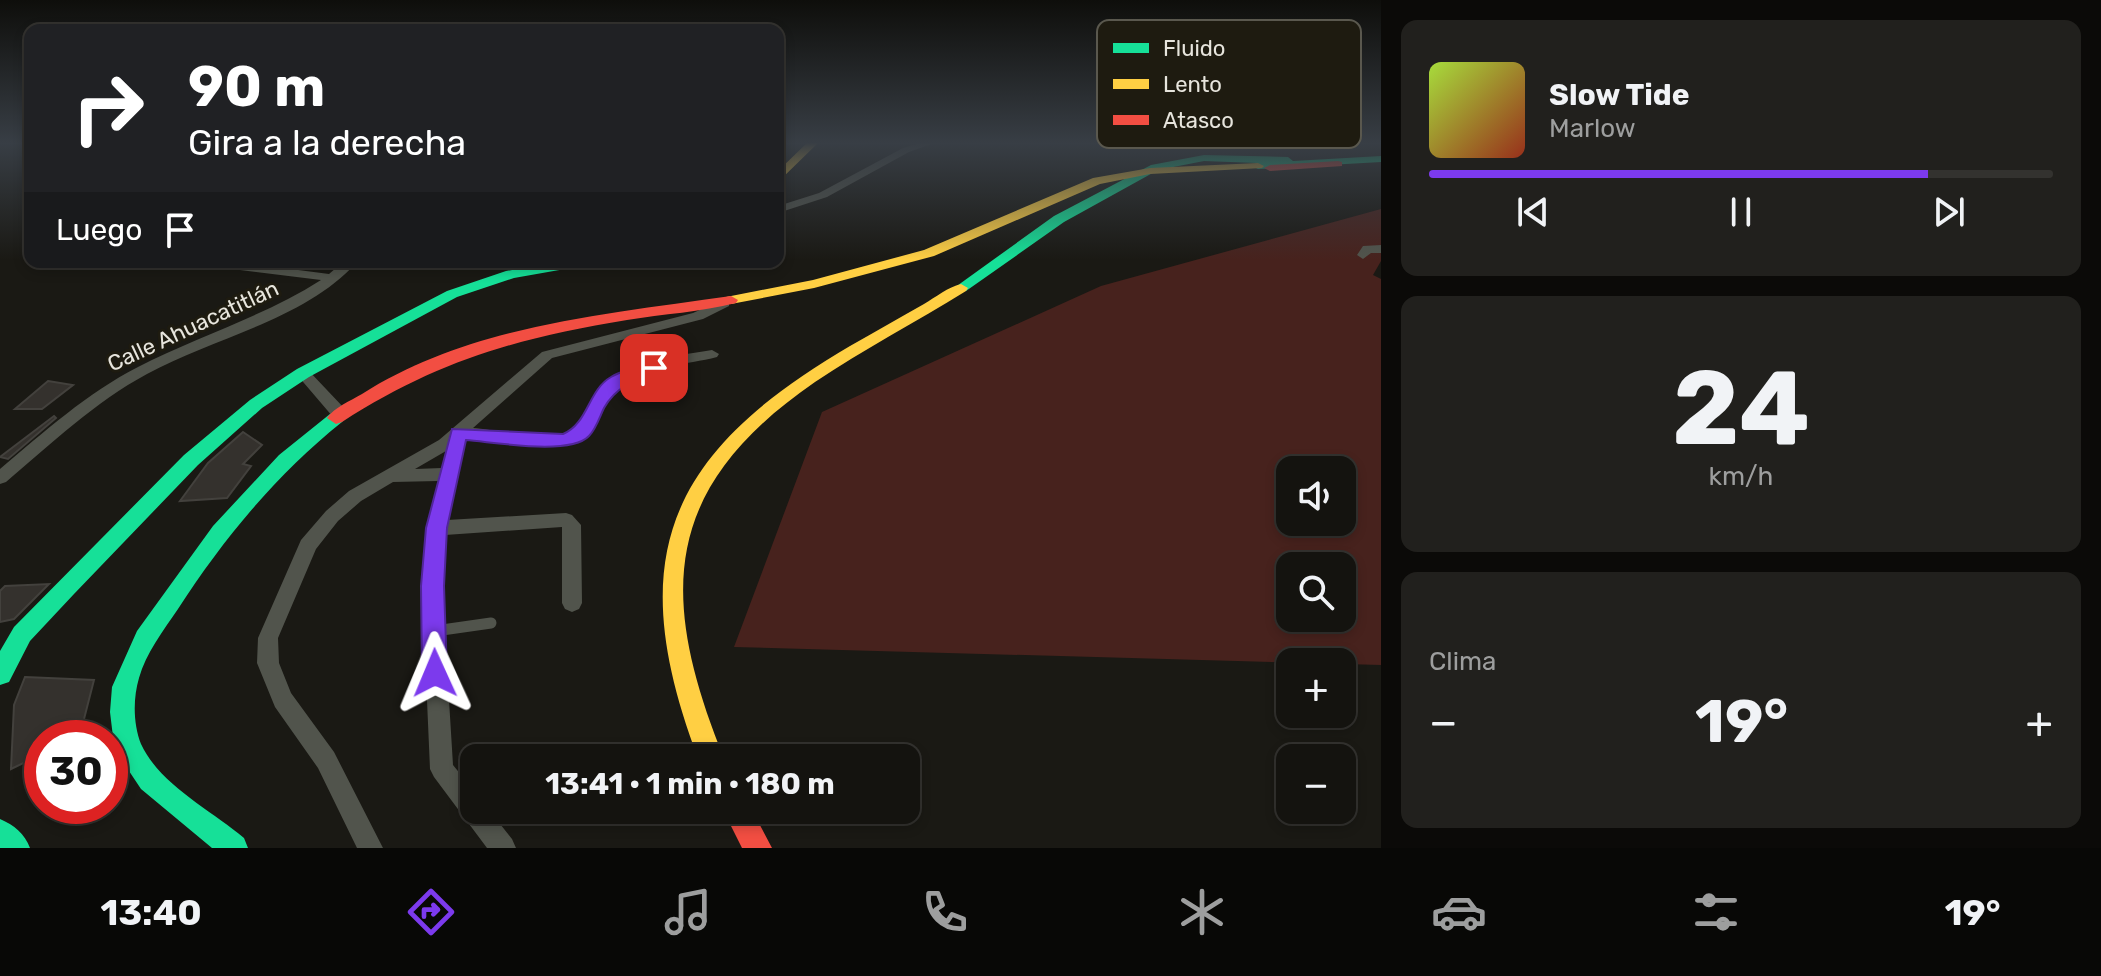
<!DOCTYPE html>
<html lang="es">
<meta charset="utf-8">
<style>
body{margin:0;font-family:Rubik,sans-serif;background:#21201d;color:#f1f3f6;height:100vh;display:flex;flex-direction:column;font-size:30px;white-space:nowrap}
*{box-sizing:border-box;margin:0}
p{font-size:26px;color:#9d9e9e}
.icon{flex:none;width:44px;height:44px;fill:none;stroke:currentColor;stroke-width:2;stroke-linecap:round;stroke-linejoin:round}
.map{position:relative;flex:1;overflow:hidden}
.sheet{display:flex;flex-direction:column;gap:20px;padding:20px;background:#0b0a08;width:720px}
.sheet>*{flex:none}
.hud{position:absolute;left:24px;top:24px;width:760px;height:244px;border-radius:16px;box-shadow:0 4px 12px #0003,0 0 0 2px #33322f;background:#202124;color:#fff;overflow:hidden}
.tools{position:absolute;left:1276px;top:456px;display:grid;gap:16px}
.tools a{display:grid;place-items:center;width:80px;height:80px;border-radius:16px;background:#14130f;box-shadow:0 4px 12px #0003,0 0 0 2px #33322f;font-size:40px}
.speed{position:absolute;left:24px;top:720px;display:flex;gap:16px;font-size:40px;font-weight:700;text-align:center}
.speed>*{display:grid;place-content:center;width:104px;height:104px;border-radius:50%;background:#14130f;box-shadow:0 4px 12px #0003,0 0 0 2px #33322f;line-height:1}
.speed .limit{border:12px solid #d22;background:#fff;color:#111}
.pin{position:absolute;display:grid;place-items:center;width:68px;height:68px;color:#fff;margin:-34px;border-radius:16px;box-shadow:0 4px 12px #0006}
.me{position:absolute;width:88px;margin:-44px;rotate:359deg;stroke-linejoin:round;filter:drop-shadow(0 0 6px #0008)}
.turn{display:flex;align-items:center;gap:28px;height:168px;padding:0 32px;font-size:36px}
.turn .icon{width:104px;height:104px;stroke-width:2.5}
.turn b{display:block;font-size:56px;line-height:68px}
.then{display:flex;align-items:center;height:76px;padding:0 32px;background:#0003;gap:16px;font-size:30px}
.big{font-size:60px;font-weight:700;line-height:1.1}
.sheet .widget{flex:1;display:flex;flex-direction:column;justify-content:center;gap:12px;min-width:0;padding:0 28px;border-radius:16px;background:#21201d}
.sheet .dial{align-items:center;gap:0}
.dial b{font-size:104px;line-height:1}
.song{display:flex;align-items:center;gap:24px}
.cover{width:96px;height:96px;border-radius:12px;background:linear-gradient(135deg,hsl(80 70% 55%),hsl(10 70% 35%))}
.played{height:8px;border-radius:4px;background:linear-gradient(90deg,#7c3aed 80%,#33322f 80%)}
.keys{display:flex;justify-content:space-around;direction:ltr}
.heat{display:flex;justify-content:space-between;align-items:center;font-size:44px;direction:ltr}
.trip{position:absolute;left:460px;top:744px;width:460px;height:80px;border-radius:16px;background:#14130f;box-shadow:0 4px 12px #0003,0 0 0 2px #33322f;font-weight:700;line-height:80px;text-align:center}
.tabs{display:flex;height:128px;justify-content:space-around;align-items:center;background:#080806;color:#9d9e9e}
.tabs .icon{width:56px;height:56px}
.tabs .selected{color:#7c3aed}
.tabs b{font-size:36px;color:#f1f3f6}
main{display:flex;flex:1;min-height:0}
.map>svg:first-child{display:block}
</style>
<main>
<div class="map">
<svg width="1381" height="848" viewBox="0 0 1381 848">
<rect width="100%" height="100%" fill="#1a1914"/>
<path fill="#47221d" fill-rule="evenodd" d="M1381,209V261L1373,275L1381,279V665L734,647L822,412L1101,286ZM1290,470H1342V522H1290ZM1290,566H1342V618H1290Z"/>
<path fill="#34312d" stroke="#43413d" stroke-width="2" d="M48,381L73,385L42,409H15Z
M54,416L56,418L8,459L0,457Z
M243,432L262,445L243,464L251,466L227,498L180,501L208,463Z
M49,584L14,619L0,622V591L5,586Z
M25,677L94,680L84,719L85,733L74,738H42V754L11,769L14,705Z"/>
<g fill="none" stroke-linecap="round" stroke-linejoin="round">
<path stroke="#51544c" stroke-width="11" d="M435,631L491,623"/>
<path fill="#51544c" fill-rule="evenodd" d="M923,142H937L909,152L827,197L778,213V206L819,193L903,148Z
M1381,245V253H1371L1363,259L1357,255L1363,246Z
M105,262H133C127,268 111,268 105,262Z
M202,262H237L329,274L343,262H357C305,320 215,337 147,374C95,402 51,444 6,482L0,484V469C44,432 87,393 138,367C198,336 263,317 321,280L208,266Z
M724,299L729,300V306L703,319L552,358L473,428C496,430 544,439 565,433C589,427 593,391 611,377C638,358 680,356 712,350L719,354L717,357C687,365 648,365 622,384C602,399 601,431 576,442C553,452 492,441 465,439L447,520L566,513L572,515L581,525L582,603L579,609L572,612L565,609L562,603V527L445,535L442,586L453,765L474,791V810H489L512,839L516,848H487L434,777L430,769L422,586L427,528L438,481L393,482L361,501L338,521L316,549L278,638L279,663L291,693L334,752L383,848H357L318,768L275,707L257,663L258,638L301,540L326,511L349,491L439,440L542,352L693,313ZM446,451L442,468L415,469Z
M303,368L308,370L345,409L347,413L345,417H333L298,376L296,373Z"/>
<path fill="#16e098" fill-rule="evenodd" d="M1204,155L1288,157L1293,161L1381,156V162L1258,169L1252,166L1257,163L1204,161L1158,170L1064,222L966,291H956L954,288L1054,216L1151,165Z
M557,262H589L582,266L514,278L457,297L309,377L262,408L198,465L74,594L30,641L9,682L0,685V651L14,627L184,455L250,400L297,369L447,291L506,271Z
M336,412L345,418L342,422C276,475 224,538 178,609C163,631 146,653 139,678C133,698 133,724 141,744C160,785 211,810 244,838L248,848H212L141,789L123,762L113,737L110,712L112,687L137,631L213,526L279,455L330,414Z
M0,819C14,825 25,834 30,848H0Z"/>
<path fill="#ffcf43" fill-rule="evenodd" d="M808,142H819L778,182V171Z
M1258,163L1264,166L1262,168L1150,174L1100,184L934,256L814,288L731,304L724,300L726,297L813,280L924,250L1093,178L1150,168Z
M961,284L968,288L966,291C916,322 864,349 815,382C661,488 658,595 724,758H698C622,557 667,453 850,346C875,332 899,318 924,304C936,297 948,287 961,284Z"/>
<path fill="#f24e42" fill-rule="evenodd" d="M1338,161L1342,162V166L1270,171L1264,168L1270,165Z
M731,296L738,300L736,303C701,312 663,314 627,320C517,338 437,361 342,422L336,424L327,418C335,407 350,401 362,394C470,325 607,314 731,296Z
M723,810H752L772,848H742Z"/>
</g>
<linearGradient id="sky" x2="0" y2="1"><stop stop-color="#0e0e0b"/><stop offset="0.55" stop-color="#383e45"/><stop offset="1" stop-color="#383e45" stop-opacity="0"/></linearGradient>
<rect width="1381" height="260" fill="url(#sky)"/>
<path fill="#7c3aed" stroke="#51269a" stroke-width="2" d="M654,363L660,364L662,368L660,372C636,380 617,385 604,408C600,416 596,429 589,436C570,456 494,442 466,440L447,528L444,586L447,673L443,681L435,685L426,681L422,673L421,586L426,528L452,429L563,434C588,424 588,390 611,377C623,370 641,366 654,363Z"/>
<g text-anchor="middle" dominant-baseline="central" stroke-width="6" stroke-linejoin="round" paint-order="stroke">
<g font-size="22" fill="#e7e5dd" stroke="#1e1b10">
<text transform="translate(193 326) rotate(-25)">Calle Ahuacatitlán</text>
</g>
</g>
<rect x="1097" y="20" width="264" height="128" rx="12" fill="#1e1b10" stroke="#5a584e" stroke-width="2"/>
<rect x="1113" y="43" width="36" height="10" fill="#16e098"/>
<rect x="1113" y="79" width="36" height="10" fill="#ffcf43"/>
<rect x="1113" y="115" width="36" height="10" fill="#f24e42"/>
<g font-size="22" fill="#e7e5dd">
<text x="1163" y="56">Fluido</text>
<text x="1163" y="92">Lento</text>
<text x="1163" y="128">Atasco</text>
</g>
</svg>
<div class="tools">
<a><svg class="icon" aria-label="sound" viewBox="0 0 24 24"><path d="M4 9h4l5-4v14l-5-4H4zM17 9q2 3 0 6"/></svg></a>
<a><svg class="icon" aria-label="search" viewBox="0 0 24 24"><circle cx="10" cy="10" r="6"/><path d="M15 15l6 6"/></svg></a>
<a>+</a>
<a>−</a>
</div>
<div class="speed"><div class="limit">30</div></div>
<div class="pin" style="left:654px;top:368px;background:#d93025"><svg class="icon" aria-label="arrive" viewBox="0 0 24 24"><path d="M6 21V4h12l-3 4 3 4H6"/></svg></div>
<svg class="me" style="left:435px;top:673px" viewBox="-20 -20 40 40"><path d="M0-17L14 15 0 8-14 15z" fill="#7c3aed" stroke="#fff" stroke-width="4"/></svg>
<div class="trip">13:41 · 1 min · 180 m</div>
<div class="hud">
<div class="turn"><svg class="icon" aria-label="right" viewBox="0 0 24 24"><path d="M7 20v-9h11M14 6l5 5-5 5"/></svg><div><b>90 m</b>Gira a la derecha</div></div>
<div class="then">Luego<svg class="icon" aria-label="arrive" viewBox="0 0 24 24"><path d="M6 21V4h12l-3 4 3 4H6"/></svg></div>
</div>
</div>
<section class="sheet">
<div class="widget">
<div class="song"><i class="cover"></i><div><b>Slow Tide</b><p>Marlow</p></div></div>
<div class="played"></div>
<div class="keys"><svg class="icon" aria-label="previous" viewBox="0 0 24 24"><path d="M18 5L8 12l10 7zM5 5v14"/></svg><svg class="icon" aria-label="pause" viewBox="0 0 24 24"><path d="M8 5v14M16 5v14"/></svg><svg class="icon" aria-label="next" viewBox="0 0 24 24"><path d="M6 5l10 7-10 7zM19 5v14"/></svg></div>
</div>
<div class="widget dial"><b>24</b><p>km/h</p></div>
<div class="widget"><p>Clima</p>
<div class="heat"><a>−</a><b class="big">19°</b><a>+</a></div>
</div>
</section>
</main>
<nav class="tabs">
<b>13:40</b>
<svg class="icon selected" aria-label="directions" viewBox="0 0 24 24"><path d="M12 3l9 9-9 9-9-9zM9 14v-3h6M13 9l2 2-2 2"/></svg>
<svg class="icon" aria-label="music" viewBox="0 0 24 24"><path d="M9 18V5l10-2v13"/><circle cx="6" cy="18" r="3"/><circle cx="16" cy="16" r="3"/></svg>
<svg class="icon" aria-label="phone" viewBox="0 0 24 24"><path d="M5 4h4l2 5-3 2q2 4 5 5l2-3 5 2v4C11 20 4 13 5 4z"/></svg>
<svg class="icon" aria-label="climate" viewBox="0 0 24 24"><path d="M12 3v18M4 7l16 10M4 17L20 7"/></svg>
<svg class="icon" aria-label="car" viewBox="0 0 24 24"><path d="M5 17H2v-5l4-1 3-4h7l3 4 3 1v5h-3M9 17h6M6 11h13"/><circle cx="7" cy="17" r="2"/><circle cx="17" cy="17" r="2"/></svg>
<svg class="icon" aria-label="filters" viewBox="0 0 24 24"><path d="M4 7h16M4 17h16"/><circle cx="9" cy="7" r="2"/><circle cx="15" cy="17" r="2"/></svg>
<b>19°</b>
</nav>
